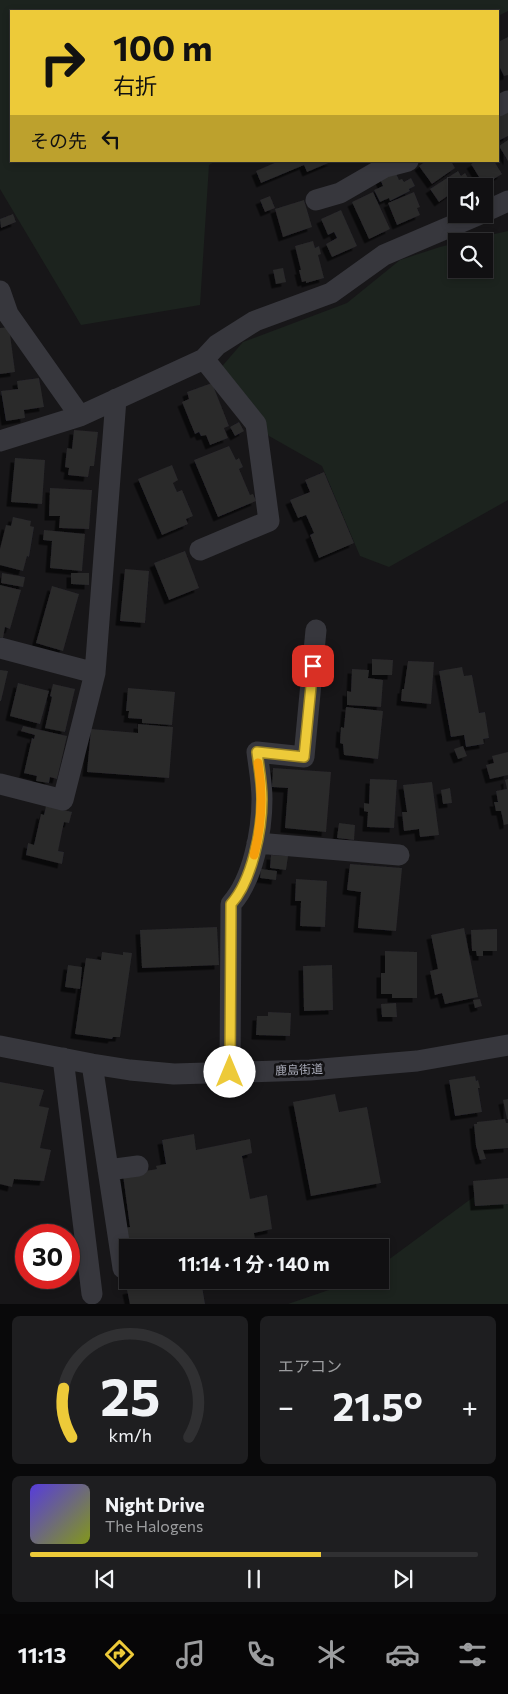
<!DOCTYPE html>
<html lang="ja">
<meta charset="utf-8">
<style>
body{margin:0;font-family:Commissioner,"Noto Sans JP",sans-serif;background:#1e1e20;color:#f1f3f6;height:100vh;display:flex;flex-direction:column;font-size:19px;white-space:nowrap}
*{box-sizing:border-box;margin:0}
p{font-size:16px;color:#9c9d9f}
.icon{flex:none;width:28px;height:28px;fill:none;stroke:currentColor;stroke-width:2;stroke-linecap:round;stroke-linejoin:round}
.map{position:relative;height:1304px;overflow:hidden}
.details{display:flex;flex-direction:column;gap:12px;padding:12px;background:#09090a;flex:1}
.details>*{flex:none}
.hud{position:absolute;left:10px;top:10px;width:489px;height:152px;border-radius:0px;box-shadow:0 2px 8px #0003,0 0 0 1px #303032;background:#edca39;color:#111;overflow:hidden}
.fabs{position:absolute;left:448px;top:178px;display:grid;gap:10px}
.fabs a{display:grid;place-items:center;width:45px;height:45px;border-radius:0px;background:#111012;box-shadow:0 2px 8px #0003,0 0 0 1px #303032;font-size:25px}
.speed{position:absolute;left:15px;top:1224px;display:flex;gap:10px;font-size:25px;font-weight:700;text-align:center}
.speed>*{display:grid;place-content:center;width:65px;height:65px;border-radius:50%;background:#111012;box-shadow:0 2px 8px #0003,0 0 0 1px #303032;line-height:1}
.speed .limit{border:8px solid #d22;background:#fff;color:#111}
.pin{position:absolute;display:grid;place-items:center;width:42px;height:42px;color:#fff;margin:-21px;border-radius:10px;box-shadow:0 2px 8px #0006}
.me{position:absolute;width:55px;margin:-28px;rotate:0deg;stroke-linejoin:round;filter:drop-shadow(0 0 4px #0008)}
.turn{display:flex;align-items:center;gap:18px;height:105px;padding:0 20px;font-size:22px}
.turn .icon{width:65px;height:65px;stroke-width:2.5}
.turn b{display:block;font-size:35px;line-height:42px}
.then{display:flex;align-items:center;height:48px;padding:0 20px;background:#0003;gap:10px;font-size:19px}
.big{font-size:38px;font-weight:700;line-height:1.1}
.details .tile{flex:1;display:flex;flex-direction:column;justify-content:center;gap:8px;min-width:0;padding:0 18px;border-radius:8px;background:#1e1e20}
.details .dial{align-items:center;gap:0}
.dial svg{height:130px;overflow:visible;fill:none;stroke:#303032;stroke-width:7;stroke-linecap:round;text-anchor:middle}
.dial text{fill:#f1f3f6;stroke:none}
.song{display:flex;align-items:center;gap:15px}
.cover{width:60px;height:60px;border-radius:8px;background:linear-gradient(135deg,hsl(250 70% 55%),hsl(70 70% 35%))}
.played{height:5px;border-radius:2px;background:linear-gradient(90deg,#edca39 65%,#303032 65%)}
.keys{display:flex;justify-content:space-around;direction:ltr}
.heat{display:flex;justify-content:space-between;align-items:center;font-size:28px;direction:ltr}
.details .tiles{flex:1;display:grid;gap:12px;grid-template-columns:1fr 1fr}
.tile:last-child{grid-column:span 2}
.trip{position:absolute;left:119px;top:1239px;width:270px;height:50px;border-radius:0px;background:#111012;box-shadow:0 2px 8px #0003,0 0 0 1px #303032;font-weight:700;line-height:50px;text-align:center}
.dock{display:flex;height:80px;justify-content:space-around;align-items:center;background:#070607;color:#9c9d9f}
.dock .icon{width:35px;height:35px}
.dock .on{color:#edca39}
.dock b{font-size:22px;color:#f1f3f6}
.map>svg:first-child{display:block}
</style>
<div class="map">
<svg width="508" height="1304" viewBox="0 0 508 1304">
<defs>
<filter id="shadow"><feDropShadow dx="-4.5" dy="4.5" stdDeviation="0" flood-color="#0009"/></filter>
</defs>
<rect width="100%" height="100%" fill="#171618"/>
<path fill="#1c231e" d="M0,0H508V11L498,16V11H11V161H216L209,165L200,305L81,325L0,189Z
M508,231V500L389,567L360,556L322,466L269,436L218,371L243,342L347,303L400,260L440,247L456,243V269H484V241H463Z
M483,1190L508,1194V1304H288L358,1280H380V1266Z"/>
<path fill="#2a292c" filter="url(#shadow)" d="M508,37V75L504,76L498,64V42Z
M508,108V136L498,141V114Z
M508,140V161L499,146Z
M279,161H333L307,172L304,165L261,183L256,171Z
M426,161H451L455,168L432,184L419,166Z
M476,161H494L502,174L484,185L471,164Z
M395,171L399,180L402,179L404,182L411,178L415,186L409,189L410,191L390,201L389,198L380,202L374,190L383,186L380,179Z
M458,171L461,176L465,173L473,186H456V190L439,202L430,189Z
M373,192L390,229L369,239L352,202Z
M414,192L420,207L417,208L420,215L397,225L388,203Z
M270,196L275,208L265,212L260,200Z
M304,200L312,227L283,237L275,209Z
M341,210L357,246L332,257L326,244L337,238L334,232L328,235L321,219Z
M13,214L16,222L1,228L0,219Z
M313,241L315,248L319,246L321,254L318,255L324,278L306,283V281L302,282L299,270H301L295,246Z
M283,268L286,282L276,284L273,270Z
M9,327L15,372L0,374V328Z
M39,378L44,407L24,410L25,418L6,421L1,391L18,389L17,381Z
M212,383L229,426L224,428L228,438L210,445L206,435L201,436L199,432L195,434L182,402L189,399L187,392Z
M239,422L244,431L235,436L230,427Z
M74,430L98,432L94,466H90L88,477L68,475L69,468L65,467L67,448L72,449Z
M229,446L236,460L239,458L243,467L239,469L250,495L253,494L256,501L218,517L194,460Z
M15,458L45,460L42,504L11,502Z
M172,465L178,480L173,483L177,492L182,490L193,516L186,519L188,524L162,535L138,479Z
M324,472L354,543L319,558L310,535L314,533L306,515L298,518L290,500L310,492L305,480Z
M50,488L92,490L89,529L59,528L60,516H49Z
M13,517L31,521L30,526L34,527L29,557L27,556L23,571L0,565V549L6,525L11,526Z
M44,530L85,534L82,571L50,568L52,541L43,540Z
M185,551L199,588L169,600L154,563Z
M125,569L149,571L145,623L120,621Z
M2,573L25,577L23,587L1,583Z
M71,573H89V585L71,584Z
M0,585L21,590L10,629L5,627L3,638L0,637Z
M52,586L79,594L63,651L36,643Z
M372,659L393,660L392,675H372Z
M408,661L434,662L431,704L401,701L402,689H404Z
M462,667L464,676L472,675L479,713L485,712L489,738L483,739L484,744L466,747L464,735L451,737L439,671Z
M352,669L369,670L368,678L383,680L381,707L347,705V691L351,692Z
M0,670L8,671L1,701H0Z
M18,683L49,691L40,724L10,716Z
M53,684L75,689L65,732L45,728L52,697L50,696Z
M128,688L175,692L172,725L142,723V719L128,718L129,711H126Z
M346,707L383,711L378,759L344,755L343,744L340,743L341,727L344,728Z
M138,724L173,727L169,778L87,772L91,729L138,733Z
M23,726L67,736L57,779L50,777L49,783L36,781L37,776L24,773L32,738L34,739L35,735L21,731Z
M463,746L467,756L458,759L454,749Z
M508,752V775L490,779L486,765L494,763L492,756Z
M273,768L331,772L326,832L285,828L288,788L272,787Z
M370,779L397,780L394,828L367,827L368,812L364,811V803L369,804Z
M508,779V824L504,825L501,811H496L494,802H498L496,791L507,789L505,780Z
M432,782L439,835L420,837L419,829L404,831L402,812H407L403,785Z
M450,788L452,803L443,804L441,790Z
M46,806L72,812L69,823L64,822L58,851L64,852L62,864L26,855L28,843L34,845L41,814L44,815Z
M339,823L355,825L354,840L337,838Z
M271,855L288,856L286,870L270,868Z
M350,864L402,868L396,931L358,928L361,892L347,890Z
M261,869L277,871L276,880L260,878Z
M296,879L327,881L325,927L300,926L301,901H295Z
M217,927L219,965L142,968L140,930Z
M464,928L478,997L445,1004L442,993L435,995L430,971L438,969L431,935Z
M497,929V951H483V956H477L476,951H472L471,930Z
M385,951L417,952V998H392V994H381V973H385Z
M102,952L123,955V952L132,953L120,1037H113L112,1039L75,1034L86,958L101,960Z
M68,965L82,967L80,989L65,987Z
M332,965L333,1010L304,1011L303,966Z
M480,999L482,1006L475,1008L473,1000Z
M396,1003L397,1017H382L381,1004Z
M268,1012L291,1013L290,1036L256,1035L257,1016H268Z
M475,1076L476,1081L478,1080L480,1088H478L482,1112L455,1116L449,1080Z
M0,1082L44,1090L39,1106L49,1108L40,1148L51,1150L44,1181L14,1179L12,1187L0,1184Z
M335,1094L339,1112L367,1107L381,1183L311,1196L293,1102Z
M508,1099V1119H507L503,1100Z
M505,1119L506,1123H508V1148L483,1150L486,1159L480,1160L476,1146L474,1124H477V1122Z
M194,1134L196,1150L250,1139L252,1153L242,1156L250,1199L267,1195L272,1229L254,1233L256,1246L248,1248H133L132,1242L128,1241L125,1228L130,1227L123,1175L157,1169L156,1166L166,1164L162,1140Z
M508,1178V1204L475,1206L473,1181Z
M170,1280H201L205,1304H130L127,1290Z"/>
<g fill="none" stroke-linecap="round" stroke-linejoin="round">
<path stroke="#37373d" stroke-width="21" d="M498,106L508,101
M316,200L340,193L385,167L408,161
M484,212L508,201
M0,291L8,314L80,416
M0,441L80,416L204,359L217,345L255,321L331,293L384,255L480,214
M200,550L269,521L256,424L204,359
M0,648L95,673
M0,784L63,800L95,673L116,399
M257,843L399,855
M0,1046L92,1064L130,1070L174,1074L310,1070L417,1061L508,1045
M63,1058L92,1294
M92,1064L123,1268
M230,1072L231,904C253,880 262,831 262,799C262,783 259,768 257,752L304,757L316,630
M108,1170L138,1166"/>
</g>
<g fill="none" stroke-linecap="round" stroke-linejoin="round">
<g stroke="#9a8325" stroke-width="12">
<path id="route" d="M230,1072L231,904C252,881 262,830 262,799C262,783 259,768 257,752L304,757L313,666"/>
</g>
<use href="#route" stroke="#edca39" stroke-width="9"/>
<path stroke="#f59e0b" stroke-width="9" d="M254,855C262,824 263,793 258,763"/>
</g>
<g text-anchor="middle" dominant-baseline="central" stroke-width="5" stroke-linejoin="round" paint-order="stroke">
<g font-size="12" fill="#a9abb8" stroke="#121113">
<text transform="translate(299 1069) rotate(-2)">鹿島街道</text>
</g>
</g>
</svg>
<div class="fabs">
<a><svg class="icon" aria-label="sound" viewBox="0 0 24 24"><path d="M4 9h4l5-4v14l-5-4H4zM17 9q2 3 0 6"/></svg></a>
<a><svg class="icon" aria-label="search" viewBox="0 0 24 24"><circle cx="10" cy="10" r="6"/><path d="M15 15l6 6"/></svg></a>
</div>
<div class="speed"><div class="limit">30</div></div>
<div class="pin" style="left:313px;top:666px;background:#d93025"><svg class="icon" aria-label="arrive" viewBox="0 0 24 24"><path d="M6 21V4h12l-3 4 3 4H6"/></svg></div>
<svg class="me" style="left:230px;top:1072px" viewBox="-20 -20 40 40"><circle r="19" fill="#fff"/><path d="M0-13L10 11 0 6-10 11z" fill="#edca39"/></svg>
<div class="trip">11:14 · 1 分 · 140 m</div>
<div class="hud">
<div class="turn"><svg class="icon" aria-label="right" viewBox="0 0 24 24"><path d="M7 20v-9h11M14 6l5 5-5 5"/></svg><div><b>100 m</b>右折</div></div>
<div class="then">その先<svg class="icon" aria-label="left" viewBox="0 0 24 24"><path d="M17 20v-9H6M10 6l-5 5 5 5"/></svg></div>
</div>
</div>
<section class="details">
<div class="tiles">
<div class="tile dial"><svg viewBox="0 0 100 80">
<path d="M14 69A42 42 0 1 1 86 69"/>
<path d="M14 69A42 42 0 0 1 9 39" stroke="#edca39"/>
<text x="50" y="56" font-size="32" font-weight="700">25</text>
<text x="50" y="72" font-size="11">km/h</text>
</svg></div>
<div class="tile"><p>エアコン</p>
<div class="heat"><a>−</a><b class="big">21.5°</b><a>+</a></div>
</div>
<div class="tile">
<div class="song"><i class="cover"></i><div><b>Night Drive</b><p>The Halogens</p></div></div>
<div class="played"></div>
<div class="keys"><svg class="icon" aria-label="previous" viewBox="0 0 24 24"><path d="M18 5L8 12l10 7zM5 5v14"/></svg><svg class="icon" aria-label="pause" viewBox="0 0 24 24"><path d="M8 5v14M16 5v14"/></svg><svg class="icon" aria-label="next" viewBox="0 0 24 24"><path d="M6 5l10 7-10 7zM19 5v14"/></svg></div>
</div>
</div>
</section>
<nav class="dock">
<b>11:13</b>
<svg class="icon on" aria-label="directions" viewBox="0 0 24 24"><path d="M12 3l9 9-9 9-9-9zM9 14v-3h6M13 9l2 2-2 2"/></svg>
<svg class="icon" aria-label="music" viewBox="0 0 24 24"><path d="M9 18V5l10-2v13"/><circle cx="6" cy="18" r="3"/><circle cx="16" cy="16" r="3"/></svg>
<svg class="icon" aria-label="phone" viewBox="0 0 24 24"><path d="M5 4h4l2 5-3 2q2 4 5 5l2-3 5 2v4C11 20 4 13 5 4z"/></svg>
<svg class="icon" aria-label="climate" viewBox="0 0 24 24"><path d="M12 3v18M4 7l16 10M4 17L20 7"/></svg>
<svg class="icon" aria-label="car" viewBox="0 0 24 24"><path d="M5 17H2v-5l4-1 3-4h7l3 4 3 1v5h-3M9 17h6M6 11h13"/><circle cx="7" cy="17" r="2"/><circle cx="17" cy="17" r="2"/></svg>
<svg class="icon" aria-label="filters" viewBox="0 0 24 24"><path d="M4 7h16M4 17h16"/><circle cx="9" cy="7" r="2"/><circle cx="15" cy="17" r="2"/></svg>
</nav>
